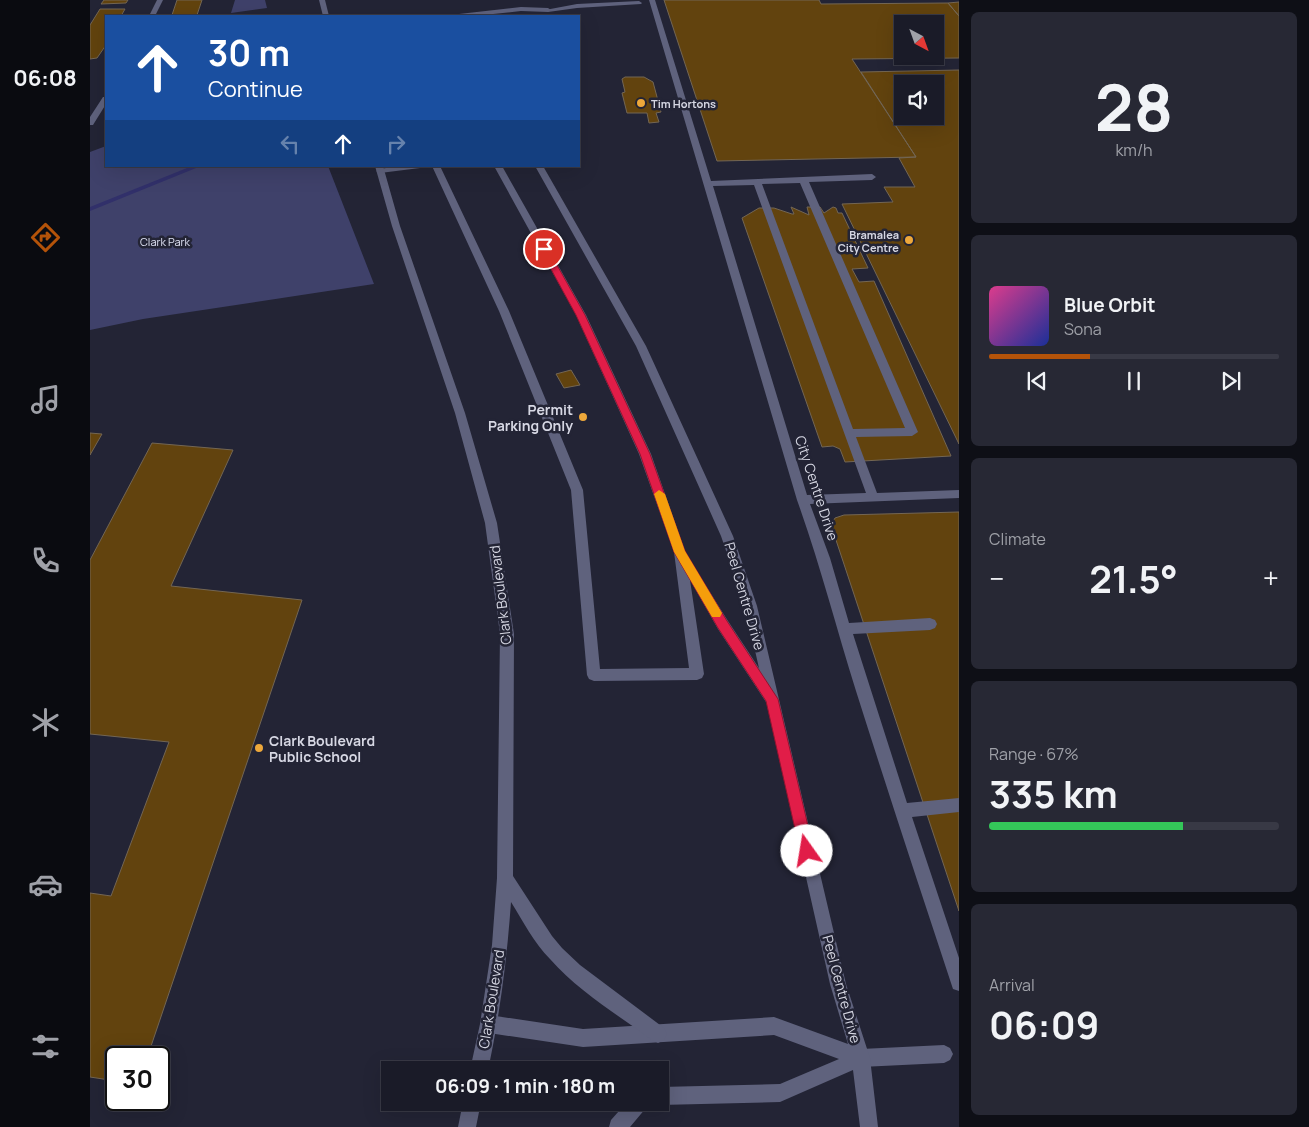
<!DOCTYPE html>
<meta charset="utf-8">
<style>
body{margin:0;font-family:Manrope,sans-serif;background:#272834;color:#f1f3f6;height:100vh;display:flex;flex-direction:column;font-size:19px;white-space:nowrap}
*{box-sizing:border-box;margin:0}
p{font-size:16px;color:#9fa1a8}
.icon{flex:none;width:28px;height:28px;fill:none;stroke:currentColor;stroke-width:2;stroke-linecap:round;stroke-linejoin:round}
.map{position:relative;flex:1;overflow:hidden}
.panel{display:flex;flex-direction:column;gap:12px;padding:12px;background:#0e0f16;width:350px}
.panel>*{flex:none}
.top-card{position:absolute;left:15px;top:15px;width:475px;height:152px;border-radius:0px;box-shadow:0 5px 20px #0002,0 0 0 1px #383945;background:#1a4fa0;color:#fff;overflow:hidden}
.needle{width:32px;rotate:139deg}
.tools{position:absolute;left:804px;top:15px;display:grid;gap:10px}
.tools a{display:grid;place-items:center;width:50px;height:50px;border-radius:0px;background:#1a1b28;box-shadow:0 5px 20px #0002,0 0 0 1px #383945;font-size:25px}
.speed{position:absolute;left:15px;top:1046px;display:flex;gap:10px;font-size:25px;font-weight:700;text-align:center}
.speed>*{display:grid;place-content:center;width:65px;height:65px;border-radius:50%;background:#1a1b28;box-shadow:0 5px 20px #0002,0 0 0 1px #383945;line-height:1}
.speed .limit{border:2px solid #111;border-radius:8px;background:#fff;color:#111}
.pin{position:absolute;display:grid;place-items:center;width:42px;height:42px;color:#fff;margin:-21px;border:2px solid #fff;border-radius:50%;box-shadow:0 1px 5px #0007}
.me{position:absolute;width:55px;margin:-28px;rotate:347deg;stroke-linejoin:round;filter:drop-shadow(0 0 4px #0008)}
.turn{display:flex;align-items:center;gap:18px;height:105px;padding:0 20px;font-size:22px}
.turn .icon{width:65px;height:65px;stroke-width:2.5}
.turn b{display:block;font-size:35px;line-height:42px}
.lanes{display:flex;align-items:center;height:48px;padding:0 20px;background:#0003;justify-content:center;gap:25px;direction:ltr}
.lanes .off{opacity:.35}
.big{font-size:38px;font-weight:700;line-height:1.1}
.panel .widget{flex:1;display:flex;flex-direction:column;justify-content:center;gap:8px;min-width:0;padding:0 18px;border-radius:8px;background:#272834}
.panel .dial{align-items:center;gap:0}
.dial b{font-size:65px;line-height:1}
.song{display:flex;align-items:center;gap:15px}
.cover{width:60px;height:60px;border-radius:8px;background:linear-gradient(135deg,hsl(330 70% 55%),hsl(230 70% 35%))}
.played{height:5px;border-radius:2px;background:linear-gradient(90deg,#b45309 35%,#383945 35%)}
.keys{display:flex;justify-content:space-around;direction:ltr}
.heat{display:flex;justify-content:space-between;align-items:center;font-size:28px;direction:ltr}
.charge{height:8px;border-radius:4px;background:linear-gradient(90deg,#34c759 67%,#383945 0)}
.trip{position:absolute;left:291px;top:1061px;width:288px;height:50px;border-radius:0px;background:#1a1b28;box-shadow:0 5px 20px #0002,0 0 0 1px #383945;font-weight:700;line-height:50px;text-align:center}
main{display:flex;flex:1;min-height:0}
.tab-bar{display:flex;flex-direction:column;width:90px;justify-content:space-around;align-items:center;background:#0a0b10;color:#9fa1a8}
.tab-bar .icon{width:35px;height:35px}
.tab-bar .current{color:#b45309}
.tab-bar b{font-size:22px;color:#f1f3f6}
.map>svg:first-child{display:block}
</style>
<main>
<nav class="tab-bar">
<b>06:08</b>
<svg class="icon current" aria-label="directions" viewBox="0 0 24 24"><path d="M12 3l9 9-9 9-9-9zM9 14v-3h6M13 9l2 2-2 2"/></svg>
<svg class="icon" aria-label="music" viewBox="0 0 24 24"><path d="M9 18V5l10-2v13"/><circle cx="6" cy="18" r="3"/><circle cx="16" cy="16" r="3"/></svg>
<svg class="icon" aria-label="phone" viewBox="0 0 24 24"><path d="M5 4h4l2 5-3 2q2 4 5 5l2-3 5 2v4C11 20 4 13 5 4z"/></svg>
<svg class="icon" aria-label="climate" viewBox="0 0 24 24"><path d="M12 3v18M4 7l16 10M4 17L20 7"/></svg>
<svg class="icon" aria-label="car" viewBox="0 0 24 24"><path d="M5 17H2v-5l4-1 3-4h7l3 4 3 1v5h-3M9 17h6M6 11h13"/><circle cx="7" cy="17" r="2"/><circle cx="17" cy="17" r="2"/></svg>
<svg class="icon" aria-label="filters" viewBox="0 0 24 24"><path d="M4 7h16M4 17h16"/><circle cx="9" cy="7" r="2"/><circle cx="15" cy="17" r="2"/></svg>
</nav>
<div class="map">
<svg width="869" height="1127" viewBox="0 0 869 1127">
<rect width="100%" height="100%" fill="#232435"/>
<path fill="#3f416a" d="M145,0H175L177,8L141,13Z
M16,146V166H238L284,284L53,319L0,330V152Z"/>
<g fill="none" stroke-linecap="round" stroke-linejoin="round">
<path fill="#31306a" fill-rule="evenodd" d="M102,166H111L0,211V207Z"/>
</g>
<path fill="#62430e" stroke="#736654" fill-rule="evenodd" d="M14,0H38L36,3L11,4Z
M87,0H112L107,15H82Z
M574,0H729L731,4L858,3L869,16V58L762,59L826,157L627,161ZM812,24H845V56H812Z
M869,2V16L858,3Z
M10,9H35L31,16H16V45L7,58L0,59V25Z
M869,70V444L752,204L803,202L794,187H825L809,158L826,157L771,72ZM812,84H845V116H812Z
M535,77H554L563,82L571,112L566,113L569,122L559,123L557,113H537L532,93L535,92L532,79Z
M701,207L719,215L717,207H730L734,213L743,207L746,208L748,213H752L778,268L762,269L769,282L784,281L861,456L755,462L750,449L743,446L732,447L652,218L669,208H684L702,214H704Z
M481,370L490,385L474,388L466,374Z
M0,433L12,434L0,455Z
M62,443L143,450L81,586L212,600L57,1058H26V1081L0,1077V893L21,896L79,742L0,734V560Z
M869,512V911L741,525L745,518L754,515Z"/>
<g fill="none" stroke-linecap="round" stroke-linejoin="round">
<path fill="#5f627d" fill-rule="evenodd" d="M559,0H565L621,181L782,174L786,177L782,180L719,182L828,432L822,436L766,437L787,493L869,490V498L720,504L740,558L759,623L840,618L845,620L847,624L845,628L840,630L763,634L817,803L869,798V812L822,817L869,958V991L863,989L861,983C829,886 797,789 766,691C746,627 730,564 707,500ZM710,183L815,428L763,429L672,184ZM664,185L776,493L717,495L623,186Z
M549,1L552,3L551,4L487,8L458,12L455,10L487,4Z
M13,97H16V104L3,125H0V117Z
M308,166H334L330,168L290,173L286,171L290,169Z
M342,166H350L419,311L493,490L510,669L599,668L584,552L549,454L486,315L404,166H412L496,315L561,454L596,554L638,621L686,694L688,698L686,702L681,704L676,702L628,629L600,580L614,674L612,678L607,680L504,681L499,679L497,675L481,490L409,311Z
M854,1045L860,1048L863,1054L860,1060L854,1063L771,1067L765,1064L762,1058L765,1052L771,1049Z"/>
<path fill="#5f627d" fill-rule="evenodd" d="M67,0H73L65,16H59Z
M431,7L458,8L461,10L458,12L431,11L384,16H366L369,14Z
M445,166H453L556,346L643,536L667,606L756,984L780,1058L788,1127H770L763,1070L690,1102L570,1105L564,1102H570V1087L690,1084L749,1059L684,1035L493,1047L399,1033L393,1030L390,1024L393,1018L399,1015L493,1029L684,1017L758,1044L740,984L655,606L631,536L546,346Z"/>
<path fill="#5f627d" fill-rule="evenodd" d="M229,0H235L239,16H233Z
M285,166H293L310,226L375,413L407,523L424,634L423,876L462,936L472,948L490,965L574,1028L577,1034L574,1040L568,1043L562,1040C528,1015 488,991 460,959C444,943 433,921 421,902C417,959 410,1014 398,1070H380L390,1024L402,945L407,878L410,634L395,523L365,413L302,226Z
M373,1102H391L386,1127H368Z
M537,1102H559L556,1108L540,1127H519L521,1120Z"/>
</g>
<path fill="#e11d48" stroke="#92132f" d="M454,246L458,249L495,315L560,454L595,551L637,621L688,699L724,851L722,856L717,858L712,856L710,851L676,701L628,628L584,552L550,454L486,315L450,249Z"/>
<path fill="#f59e0b" d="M569,490L575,494L595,551L632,613L630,617H622L584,552L564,494Z"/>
<g fill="#eda83b" stroke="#232435" stroke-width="2">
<circle cx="551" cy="103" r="5"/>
<circle cx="819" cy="240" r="5"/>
<circle cx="493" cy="417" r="5"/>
<circle cx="169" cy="748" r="5"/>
</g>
<g text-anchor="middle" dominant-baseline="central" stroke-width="5" stroke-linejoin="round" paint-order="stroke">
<g font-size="11" font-weight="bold" fill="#d6d7e3" stroke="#232435" text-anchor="start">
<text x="561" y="103">Tim Hortons</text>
<text x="809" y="234" text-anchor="end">Bramalea<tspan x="809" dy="13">City Centre</tspan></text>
</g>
<g font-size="11" fill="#dfe2f4" stroke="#232435">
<text x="75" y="241">Clark Park</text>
</g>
<g font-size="14" font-weight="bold" fill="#d6d7e3" stroke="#232435" text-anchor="end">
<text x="483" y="409">Permit<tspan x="483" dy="16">Parking Only</tspan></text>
<text x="179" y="740" text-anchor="start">Clark Boulevard<tspan x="179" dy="16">Public School</tspan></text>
</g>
<g font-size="14" fill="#d6d7e3" stroke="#232435">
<text transform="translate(727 488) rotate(72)">City Centre Drive</text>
<text transform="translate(410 595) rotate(-97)">Clark Boulevard</text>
<text transform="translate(655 596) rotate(74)">Peel Centre Drive</text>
<text transform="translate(752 989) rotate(75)">Peel Centre Drive</text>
<text transform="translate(401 999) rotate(-81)">Clark Boulevard</text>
</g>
</g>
</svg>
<div class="tools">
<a><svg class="needle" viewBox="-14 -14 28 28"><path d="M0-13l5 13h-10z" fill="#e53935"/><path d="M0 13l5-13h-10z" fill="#9fa1a8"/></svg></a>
<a><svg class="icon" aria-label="sound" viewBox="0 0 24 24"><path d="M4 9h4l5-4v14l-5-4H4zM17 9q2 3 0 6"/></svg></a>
</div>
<div class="speed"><div class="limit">30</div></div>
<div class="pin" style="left:454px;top:249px;background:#d93025"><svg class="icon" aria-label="arrive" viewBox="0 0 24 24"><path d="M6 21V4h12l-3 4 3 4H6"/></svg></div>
<svg class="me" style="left:717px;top:851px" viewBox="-20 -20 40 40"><circle r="19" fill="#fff"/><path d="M0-13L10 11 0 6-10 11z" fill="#e11d48"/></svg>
<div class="trip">06:09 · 1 min · 180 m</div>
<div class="top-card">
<div class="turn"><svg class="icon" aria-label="ahead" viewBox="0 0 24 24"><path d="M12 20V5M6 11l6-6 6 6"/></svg><div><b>30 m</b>Continue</div></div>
<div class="lanes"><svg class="icon off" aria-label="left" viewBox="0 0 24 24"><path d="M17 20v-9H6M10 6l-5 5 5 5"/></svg><svg class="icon" aria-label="ahead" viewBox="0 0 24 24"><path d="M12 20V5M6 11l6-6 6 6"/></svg><svg class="icon off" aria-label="right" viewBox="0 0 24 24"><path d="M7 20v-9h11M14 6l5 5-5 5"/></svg></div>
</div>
</div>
<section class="panel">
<div class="widget dial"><b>28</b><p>km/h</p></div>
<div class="widget">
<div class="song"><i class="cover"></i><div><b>Blue Orbit</b><p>Sona</p></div></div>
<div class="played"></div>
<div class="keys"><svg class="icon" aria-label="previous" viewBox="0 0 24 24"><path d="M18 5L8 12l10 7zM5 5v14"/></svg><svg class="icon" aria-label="pause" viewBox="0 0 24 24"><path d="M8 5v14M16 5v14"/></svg><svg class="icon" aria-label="next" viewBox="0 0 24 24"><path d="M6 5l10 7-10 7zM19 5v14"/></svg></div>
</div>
<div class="widget"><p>Climate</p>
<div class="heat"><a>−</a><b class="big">21.5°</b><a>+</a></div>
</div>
<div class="widget"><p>Range · 67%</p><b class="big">335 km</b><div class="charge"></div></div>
<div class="widget"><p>Arrival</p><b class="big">06:09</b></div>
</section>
</main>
